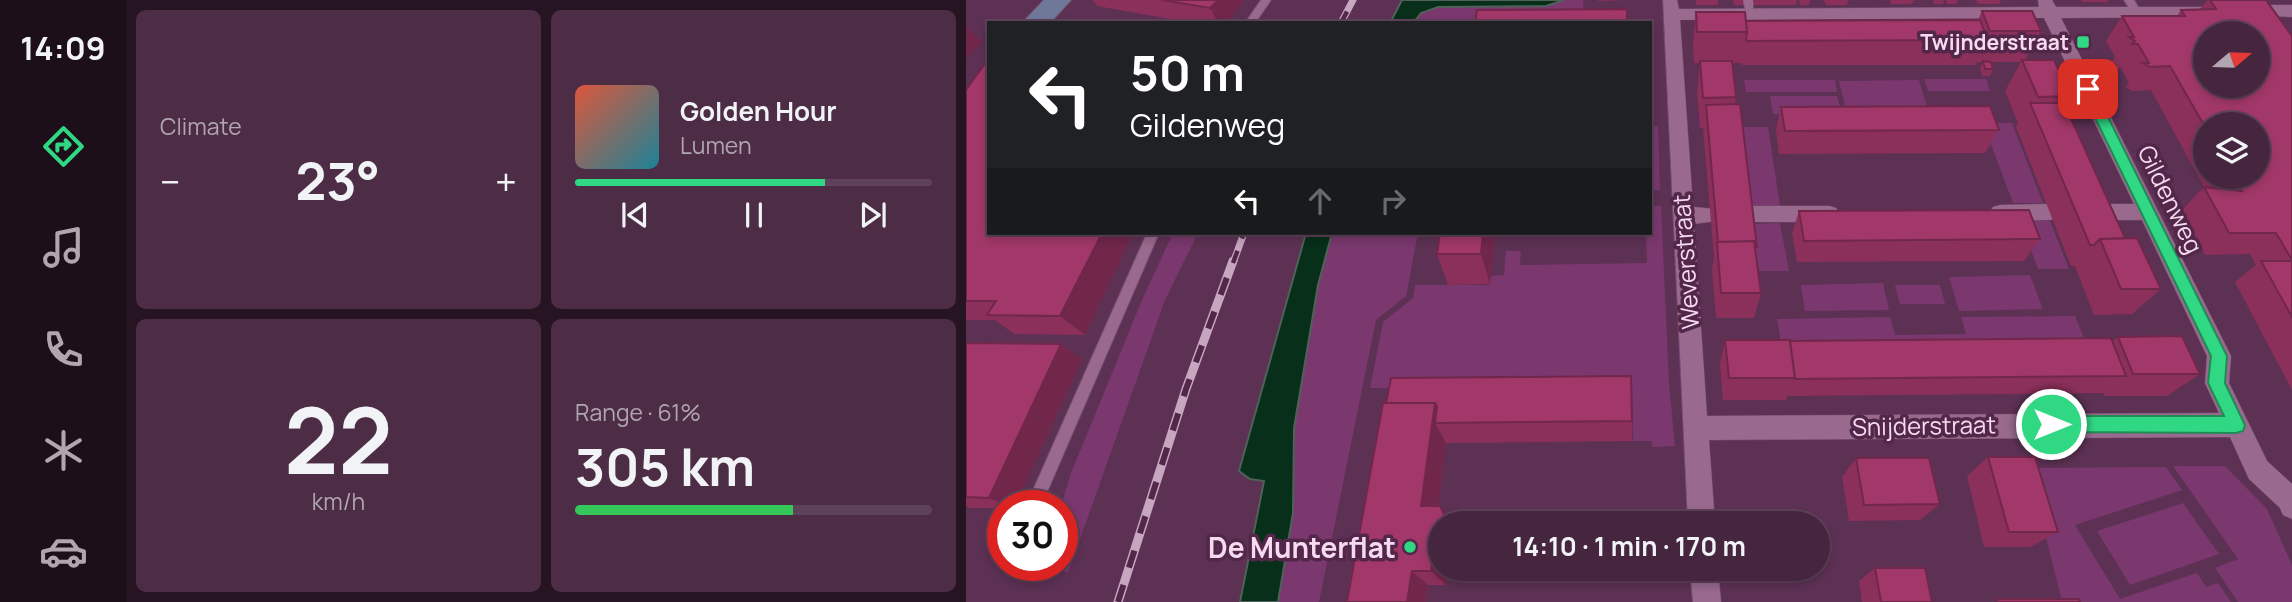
<!DOCTYPE html>
<meta charset="utf-8">
<style>
body{margin:0;font-family:Manrope,sans-serif;background:#4d2d46;color:#f1f3f6;height:100vh;display:flex;flex-direction:column;font-size:26px;white-space:nowrap}
*{box-sizing:border-box;margin:0}
p{font-size:23px;color:#b0a5b0}
.icon{flex:none;width:38px;height:38px;fill:none;stroke:currentColor;stroke-width:2;stroke-linecap:round;stroke-linejoin:round}
.map{position:relative;flex:1;overflow:hidden}
.panel{display:flex;flex-direction:column;gap:10px;padding:10px;background:#261423;width:840px}
.panel>*{flex:none}
.banner{position:absolute;left:21px;top:21px;width:665px;height:214px;border-radius:0px;box-shadow:0 4px 10px #0003,0 0 0 2px #5e4259;background:#202124;color:#fff;overflow:hidden}
.needle{width:46px;rotate:71deg}
.controls{position:absolute;left:1227px;top:21px;display:grid;gap:14px}
.controls a{display:grid;place-items:center;width:77px;height:77px;border-radius:50%;background:#46253f;box-shadow:0 4px 10px #0003,0 0 0 2px #5e4259;font-size:35px}
.speed{position:absolute;left:21px;top:490px;display:flex;gap:14px;font-size:35px;font-weight:700;text-align:center}
.speed>*{display:grid;place-content:center;width:91px;height:91px;border-radius:50%;background:#46253f;box-shadow:0 4px 10px #0003,0 0 0 2px #5e4259;line-height:1}
.speed .limit{border:10px solid #d22;background:#fff;color:#111}
.pin{position:absolute;display:grid;place-items:center;width:60px;height:60px;color:#fff;margin:-30px;border-radius:14px;box-shadow:0 4px 10px #0006}
.me{position:absolute;width:77px;margin:-38px;rotate:90deg;stroke-linejoin:round;filter:drop-shadow(0 0 5px #0008)}
.turn{display:flex;align-items:center;gap:24px;height:147px;padding:0 28px;font-size:32px}
.turn .icon{width:91px;height:91px;stroke-width:2.5}
.turn b{display:block;font-size:49px;line-height:60px}
.lanes{display:flex;align-items:center;height:66px;padding:0 28px;background:#0003;justify-content:center;gap:35px;direction:ltr}
.lanes .off{opacity:.35}
.big{font-size:52px;font-weight:700;line-height:1.1}
.panel .widget{flex:1;display:flex;flex-direction:column;justify-content:center;gap:10px;min-width:0;padding:0 24px;border-radius:10px;background:#4d2d46}
.panel .dial{align-items:center;gap:0}
.dial b{font-size:91px;line-height:1}
.song{display:flex;align-items:center;gap:21px}
.cover{width:84px;height:84px;border-radius:10px;background:linear-gradient(135deg,hsl(10 70% 55%),hsl(190 70% 35%))}
.played{height:7px;border-radius:4px;background:linear-gradient(90deg,#30d883 70%,#5e4259 70%)}
.keys{display:flex;justify-content:space-around;direction:ltr}
.heat{display:flex;justify-content:space-between;align-items:center;font-size:38px;direction:ltr}
.charge{height:10px;border-radius:5px;background:linear-gradient(90deg,#34c759 61%,#5e4259 0)}
.panel .tiles{flex:1;display:grid;gap:10px;grid-template-columns:repeat(2,1fr)}
.trip{position:absolute;left:462px;top:511px;width:402px;height:70px;border-radius:35px;background:#46253f;box-shadow:0 4px 10px #0003,0 0 0 2px #5e4259;font-weight:700;line-height:70px;text-align:center}
main{display:flex;flex:1;min-height:0}
.tab-bar{display:flex;flex-direction:column;width:126px;justify-content:space-around;align-items:center;background:#1c0f19;color:#b0a5b0}
.tab-bar .icon{width:49px;height:49px}
.tab-bar .selected{color:#30d883}
.tab-bar b{font-size:32px;color:#f1f3f6}
.map>svg:first-child{display:block}
</style>
<main>
<nav class="tab-bar">
<b>14:09</b>
<svg class="icon selected" aria-label="directions" viewBox="0 0 24 24"><path d="M12 3l9 9-9 9-9-9zM9 14v-3h6M13 9l2 2-2 2"/></svg>
<svg class="icon" aria-label="music" viewBox="0 0 24 24"><path d="M9 18V5l10-2v13"/><circle cx="6" cy="18" r="3"/><circle cx="16" cy="16" r="3"/></svg>
<svg class="icon" aria-label="phone" viewBox="0 0 24 24"><path d="M5 4h4l2 5-3 2q2 4 5 5l2-3 5 2v4C11 20 4 13 5 4z"/></svg>
<svg class="icon" aria-label="climate" viewBox="0 0 24 24"><path d="M12 3v18M4 7l16 10M4 17L20 7"/></svg>
<svg class="icon" aria-label="car" viewBox="0 0 24 24"><path d="M5 17H2v-5l4-1 3-4h7l3 4 3 1v5h-3M9 17h6M6 11h13"/><circle cx="7" cy="17" r="2"/><circle cx="17" cy="17" r="2"/></svg>
</nav>
<section class="panel">
<div class="tiles">
<div class="widget"><p>Climate</p>
<div class="heat"><a>−</a><b class="big">23°</b><a>+</a></div>
</div>
<div class="widget">
<div class="song"><i class="cover"></i><div><b>Golden Hour</b><p>Lumen</p></div></div>
<div class="played"></div>
<div class="keys"><svg class="icon" aria-label="previous" viewBox="0 0 24 24"><path d="M18 5L8 12l10 7zM5 5v14"/></svg><svg class="icon" aria-label="pause" viewBox="0 0 24 24"><path d="M8 5v14M16 5v14"/></svg><svg class="icon" aria-label="next" viewBox="0 0 24 24"><path d="M6 5l10 7-10 7zM19 5v14"/></svg></div>
</div>
<div class="widget dial"><b>22</b><p>km/h</p></div>
<div class="widget"><p>Range · 61%</p><b class="big">305 km</b><div class="charge"></div></div>
</div>
</section>
<div class="map">
<svg width="1326" height="602" viewBox="0 0 1326 602">
<rect width="100%" height="100%" fill="#5d3154"/>
<path fill="#7a386e" d="M598,0H617L618,19L614,23H447L455,13L472,7L580,6Z
M958,79H1020L1024,91H962Z
M778,80H869L871,92H780Z
M953,80L963,113L881,114L873,81Z
M804,96H871L876,114H807Z
M1017,123H1046L1077,203H1047Z
M684,126H692L694,190H684Z
M771,127H802L814,206L781,207Z
M684,206H695L703,383L709,446L686,447V441H667L666,386L404,388L417,322L447,298L449,285H523L525,276L538,275L540,251H555L554,265L681,263L680,233H684Z
M1054,221H1084L1103,269H1072Z
M814,223L823,271H791L784,224Z
M207,233H232L199,300L102,573L87,565H96L95,506L105,473L176,300Z
M366,233H452L440,296L410,320L353,602H312L327,513L328,428L352,285Z
M1064,275L1077,309L993,311L983,277Z
M917,283L923,310L839,311L835,285Z
M929,285H974L979,304H934Z
M1109,316L1124,353L817,357L811,319L924,317L929,335L1000,334L995,317Z
M1207,466H1259L1301,509L1326,565V602H1272L1249,568L1272,559Z
M1200,467L1216,490L1109,525L1154,599L1231,573L1240,587L1252,583L1265,602H1096L1063,468Z
M1217,503L1253,554L1164,585L1131,531Z"/>
<path fill="#072f19" stroke="#4f6259" stroke-width="2" d="M436,0H598L580,6L472,7L455,13L447,23H424Z
M340,233H366L352,285L328,428L327,513L312,602H274L298,481L284,479L273,471Z"/>
<g fill="none" stroke-linecap="round" stroke-linejoin="round">
<g stroke="#744e6c" stroke-width="2">
<path id="lane" d="M295,0H305L289,23H279Z
M777,0H787V16H781Z
M1158,0H1168L1175,12L1173,14H1167Z
M181,233H193L75,506H63L62,502L64,497Z"/>
</g>
<g stroke="#744e6c" stroke-width="1">
<path id="street" d="M697,0H711L713,9L1073,7L1072,0H1086L1090,7H1250L1253,11L1244,17L1095,18L1265,356L1263,383L1301,461L1326,484V519L1317,515L1314,508L1283,479L1264,437L743,440L749,523H722ZM1078,18L1168,204H1119L1112,206L1108,212L1112,218L1119,220H1176L1241,356L1239,383L1253,413L741,416L728,224L750,221L754,215L750,209L727,207L714,20Z
M1279,5H1326V17L1273,15L1270,11Z
M1084,204L1091,206L1095,212L1091,218L1084,220L1034,221L1027,219L1023,213L1027,207L1034,205Z
M782,206H863L870,208L874,214L870,220L863,222H782L775,220L771,214L775,208Z
M724,569H752L755,602H727Z"/>
</g>
<g stroke="#744e6c" stroke-width="2">
<path id="secondary" d="M78,0H105L84,23H56Z"/>
</g>
<use href="#lane" fill="#99698e" fill-rule="evenodd"/>
<use href="#street" fill="#99698e" fill-rule="evenodd"/>
<use href="#secondary" fill="#6f7899" fill-rule="evenodd"/>
<g stroke="#c7a6bf" stroke-width="7">
<path id="rail-far1" d="M375,23L387,0
M267,263L278,233"/>
</g>
<g stroke="#c7a6bf" stroke-width="9">
<path id="rail" d="M152,602L220,389L267,261"/>
</g>
<use href="#rail-far1" stroke="#522749" stroke-width="4.5" stroke-dasharray="13" stroke-linecap="butt"/>
<use href="#rail" stroke="#522749" stroke-width="6" stroke-dasharray="18" stroke-linecap="butt"/>
</g>
<path fill="#8b305a" fill-rule="evenodd" d="M127,0H279L260,23H226L131,6Z
M632,0H662L632,1Z
M730,0H752V5H730Z
M767,0H777V5H768Z
M787,0H831L830,5H788Z
M833,0H844L843,5H834Z
M858,0H882L881,5H860Z
M924,0H948L946,4H925Z
M967,0H978L977,4H968Z
M980,0H992L990,4H981Z
M1010,0H1035L1033,4H1012Z
M1115,0H1142L1141,2H1116Z
M1242,0H1300L1326,36V390L1269,282L1290,265L1284,254L1239,255L1216,210L1238,187L1185,90L1166,91L1160,87L1163,83L1155,68H1149L1151,65L1146,62L1149,57L1140,41L1156,16H1211L1215,10L1234,9ZM1239,124L1292,177H1239Z
M1016,11L1075,31L1059,60L1105,96L1099,105L1159,238L1195,289L1166,314L1128,315L1109,266H1105L1050,127L1052,123L1039,91L1055,62H1025L1027,69L1024,76H1016L1014,68L1017,62H1011L1010,65H776V63H766L770,97L769,104L791,247L790,253L795,293L788,318H750L746,269L748,257L737,128H734L731,92L734,63H728L727,43L730,12L780,21L1012,20Z
M0,90L23,233H167L119,335L48,334L29,320H0Z
M815,107L1033,130L1019,153L813,154L810,130Z
M833,211L1074,239L1058,261L831,262L826,233Z
M474,233H529L524,284L482,285L471,254Z
M1152,337L1234,374L1201,396H1139L1137,393L821,396L820,400H757L754,364L759,340L1146,342Z
M0,343L95,344L116,359L49,506H37V508H4L0,506Z
M417,403L666,421V441L480,443L472,506H474L486,523H474V569L480,585H462L460,602H381Z
M1022,457L1092,532L1064,547H1018L1001,476Z
M890,458L974,504L954,520L883,521L876,477Z
M909,568L966,602H896L893,581Z"/>
<path fill="#71274a" d="M252,0H279L260,23H252L244,8Z
M0,25L16,43L0,58Z
M136,233H167L119,335L94,316Z
M517,233H529L524,284L515,254Z
M95,344L116,359L49,506H42L23,498Z
M469,403L480,423H469L480,443L470,524L455,506Z
M474,506L486,523H482Z
M469,540L474,546V569H482L480,585L465,571Z
M446,571L462,585L460,602H441Z"/>
<path fill="#a23869" stroke="#71274a" stroke-width="2" fill-rule="evenodd" d="M196,0H252L244,8Z
M1244,0H1300L1326,36V260L1310,233H1263L1238,187L1276,191L1268,177H1292V124H1239V127L1204,66L1184,67L1177,63H1183L1172,44H1166L1169,41L1163,37H1168L1156,16H1219L1215,10L1250,9ZM1239,33H1292V86H1239Z
M661,9V23H509L511,10Z
M1016,11H1066L1075,31H1024Z
M730,12H779L781,32H731Z
M1014,20L1022,40L780,41L781,32L780,21Z
M23,58V233H136L94,316L21,315L30,301H0V90Z
M1056,60H1088L1105,96L1072,97Z
M734,61H766L770,97L737,98Z
M1017,61L1025,62L1027,69H1019Z
M1064,103H1098L1159,238L1134,239L1128,245H1124Z
M774,104L791,247H789L788,241L752,242L740,105Z
M1024,106L1033,130L819,131L815,107Z
M1063,210L1074,239L838,241L833,211Z
M474,233H517L515,254H471Z
M1171,238L1195,289H1155L1134,239Z
M788,241L795,293H755L751,242Z
M1295,261H1326V317Z
M1216,336L1234,374H1167L1152,337Z
M1145,338L1160,376L829,379L824,341Z
M759,340H824L829,378H763Z
M0,343L95,344L23,498L0,497Z
M665,376L666,421L469,423L471,406L469,403H420L425,378Z
M417,403H469L455,506H474L482,523H474V540H469L465,571H446L441,602H381Z
M1022,457H1069L1092,532H1043Z
M890,458H963L974,504L898,505Z
M909,568H959L966,602H915Z
M1031,599H1113L1114,602H1032Z"/>
<path fill="#30d883" stroke="#1f8c55" stroke-width="2" d="M1122,84L1128,89L1261,356L1259,383L1279,425L1277,431L1270,433L1085,432L1079,430L1076,424L1079,418L1085,416H1258L1242,383L1245,356L1115,89Z"/>
<g fill="#30d883" stroke="#522749" stroke-width="2.5">
<rect x="1110" y="35" width="14" height="14" rx="3.5"/>
<circle cx="444" cy="547" r="7"/>
</g>
<g text-anchor="middle" dominant-baseline="central" stroke-width="7" stroke-linejoin="round" paint-order="stroke">
<g font-size="21" font-weight="bold" fill="#f6daef" stroke="#522749" text-anchor="end">
<text x="1103" y="42">Twijnderstraat</text>
</g>
<g font-size="24" fill="#f6daef" stroke="#522749">
<text transform="translate(1205 199) rotate(64)">Gildenweg</text>
<text transform="translate(719 262) rotate(-94)">Weverstraat</text>
<text transform="translate(958 425) rotate(-1)">Snijderstraat</text>
</g>
<g font-size="28" font-weight="bold" fill="#f6daef" stroke="#522749" text-anchor="end">
<text x="430" y="547">De Munterflat</text>
</g>
</g>
</svg>
<div class="controls">
<a><svg class="needle" viewBox="-14 -14 28 28"><path d="M0-13l5 13h-10z" fill="#e53935"/><path d="M0 13l5-13h-10z" fill="#b0a5b0"/></svg></a>
<a><svg class="icon" aria-label="layers" viewBox="0 0 24 24"><path d="M12 4l9 5-9 5-9-5zM3 14l9 5 9-5"/></svg></a>
</div>
<div class="speed"><div class="limit">30</div></div>
<div class="pin" style="left:1122px;top:89px;background:#d93025"><svg class="icon" aria-label="arrive" viewBox="0 0 24 24"><path d="M6 21V4h12l-3 4 3 4H6"/></svg></div>
<svg class="me" style="left:1085px;top:424px" viewBox="-20 -20 40 40"><circle r="17" fill="#30d883" stroke="#fff" stroke-width="3"/><path d="M0-11L8 9 0 5-8 9z" fill="#fff"/></svg>
<div class="trip">14:10 · 1 min · 170 m</div>
<div class="banner">
<div class="turn"><svg class="icon" aria-label="left" viewBox="0 0 24 24"><path d="M17 20v-9H6M10 6l-5 5 5 5"/></svg><div><b>50 m</b>Gildenweg</div></div>
<div class="lanes"><svg class="icon" aria-label="left" viewBox="0 0 24 24"><path d="M17 20v-9H6M10 6l-5 5 5 5"/></svg><svg class="icon off" aria-label="ahead" viewBox="0 0 24 24"><path d="M12 20V5M6 11l6-6 6 6"/></svg><svg class="icon off" aria-label="right" viewBox="0 0 24 24"><path d="M7 20v-9h11M14 6l5 5-5 5"/></svg></div>
</div>
</div>
</main>
